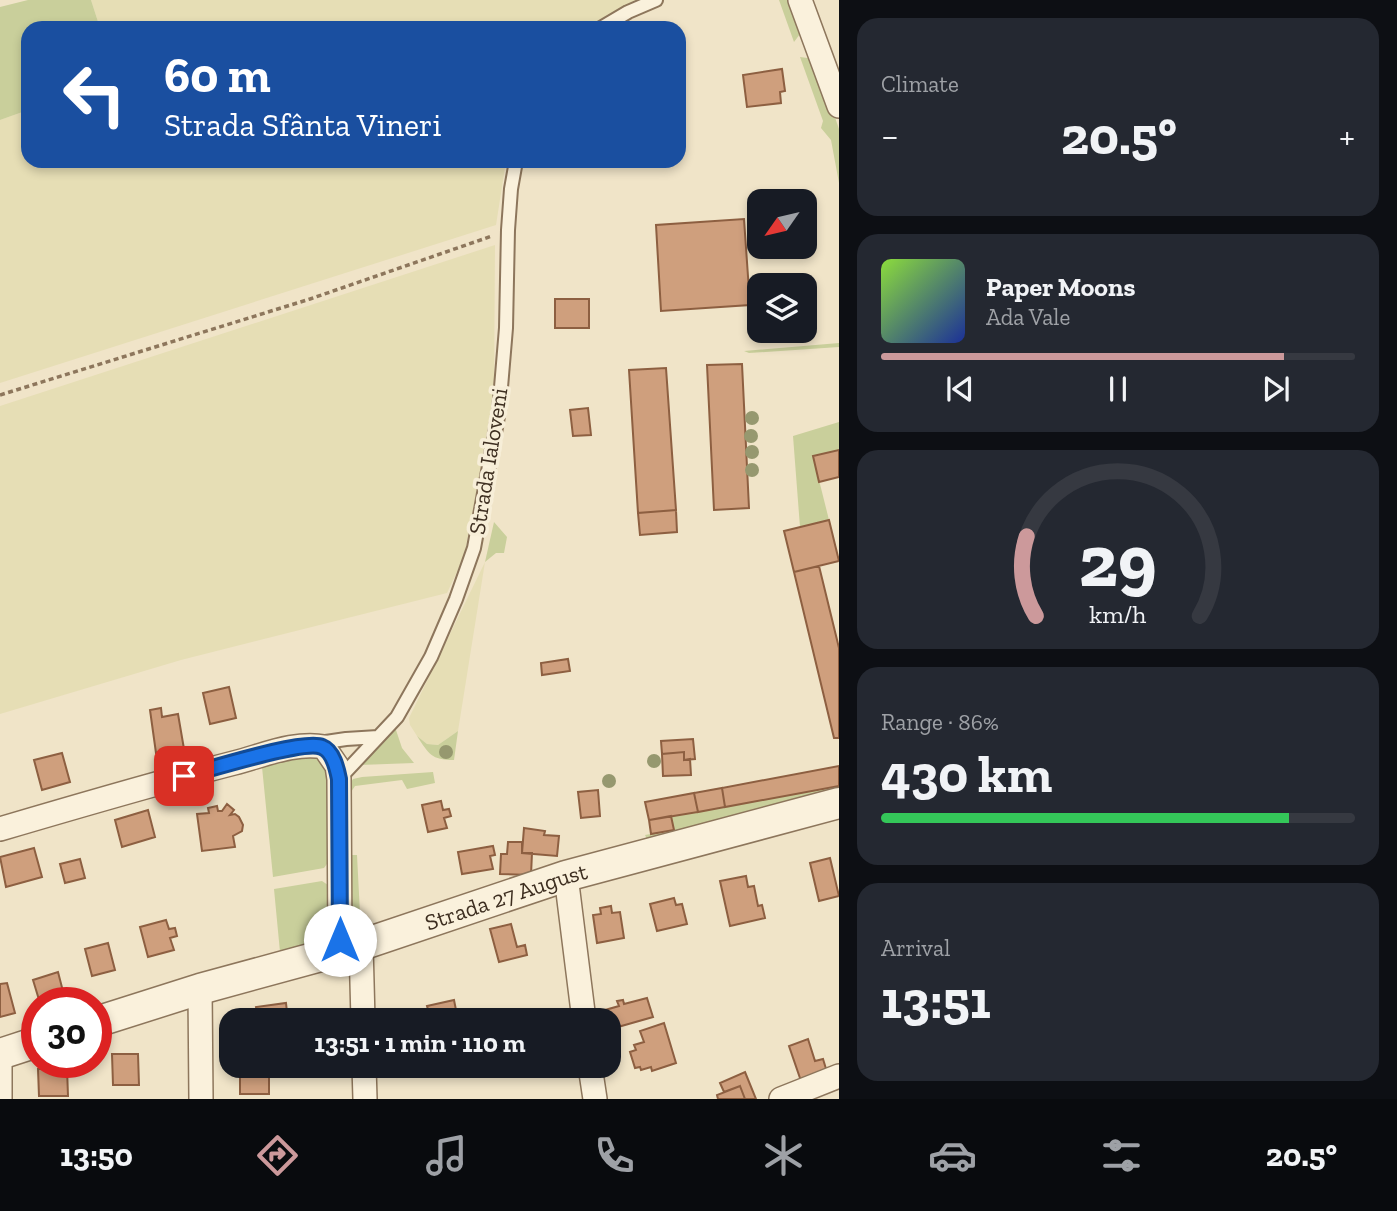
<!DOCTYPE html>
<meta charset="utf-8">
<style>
body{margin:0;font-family:"Zilla Slab",serif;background:#242831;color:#f1f3f6;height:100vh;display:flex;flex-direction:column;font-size:26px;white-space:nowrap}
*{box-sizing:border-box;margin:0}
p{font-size:23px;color:#9ea1a6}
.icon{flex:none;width:38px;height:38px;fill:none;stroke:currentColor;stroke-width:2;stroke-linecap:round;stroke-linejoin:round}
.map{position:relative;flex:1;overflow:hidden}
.details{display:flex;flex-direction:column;gap:18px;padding:18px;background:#0d0f14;width:558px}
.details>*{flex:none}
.guide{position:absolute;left:21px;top:21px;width:665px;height:147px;border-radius:21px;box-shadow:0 4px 10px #0003;background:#1a4fa0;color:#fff;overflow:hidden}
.needle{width:46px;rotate:236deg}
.buttons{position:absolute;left:747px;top:189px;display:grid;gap:14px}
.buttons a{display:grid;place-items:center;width:70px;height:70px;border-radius:14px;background:#171b24;box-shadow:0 4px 10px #0003;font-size:35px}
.speed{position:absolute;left:21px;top:987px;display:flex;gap:14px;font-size:35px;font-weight:700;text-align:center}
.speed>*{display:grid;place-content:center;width:91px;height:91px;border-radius:50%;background:#171b24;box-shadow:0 4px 10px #0003;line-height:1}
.speed .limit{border:10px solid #d22;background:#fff;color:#111}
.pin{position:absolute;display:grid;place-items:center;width:60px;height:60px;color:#fff;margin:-30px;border-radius:14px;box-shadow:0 4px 10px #0006}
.me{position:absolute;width:77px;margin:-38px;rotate:0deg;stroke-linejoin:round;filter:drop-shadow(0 0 5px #0008)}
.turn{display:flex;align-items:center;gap:24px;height:147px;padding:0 28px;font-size:32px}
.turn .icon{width:91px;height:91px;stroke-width:2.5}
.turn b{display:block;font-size:49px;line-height:60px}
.big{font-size:52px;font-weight:800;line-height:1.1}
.details .widget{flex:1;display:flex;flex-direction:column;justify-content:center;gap:10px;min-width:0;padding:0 24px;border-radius:21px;background:#242831}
.details .dial{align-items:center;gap:0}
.dial svg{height:182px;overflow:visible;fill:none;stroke:#363941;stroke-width:7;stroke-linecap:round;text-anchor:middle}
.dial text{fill:#f1f3f6;stroke:none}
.song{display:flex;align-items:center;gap:21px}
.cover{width:84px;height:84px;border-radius:10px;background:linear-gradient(135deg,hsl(90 70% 55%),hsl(230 70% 35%))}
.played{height:7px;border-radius:4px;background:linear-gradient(90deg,#cc999b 85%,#363941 85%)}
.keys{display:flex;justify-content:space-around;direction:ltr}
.heat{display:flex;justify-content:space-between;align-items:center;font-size:38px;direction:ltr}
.charge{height:10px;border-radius:5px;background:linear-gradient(90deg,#34c759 86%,#363941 0)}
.trip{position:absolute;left:219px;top:1008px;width:402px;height:70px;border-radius:21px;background:#171b24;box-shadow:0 4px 10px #0003;font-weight:800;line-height:70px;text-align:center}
.tab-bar{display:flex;height:112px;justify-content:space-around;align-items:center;background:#090b0e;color:#9ea1a6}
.tab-bar .icon{width:49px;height:49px}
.tab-bar .current{color:#cc999b}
.tab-bar b{font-size:32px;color:#f1f3f6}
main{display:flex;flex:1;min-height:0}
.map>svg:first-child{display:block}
</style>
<main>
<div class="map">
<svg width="839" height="1099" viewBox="0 0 839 1099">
<rect width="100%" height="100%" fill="#f0e4c8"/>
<path fill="#e6deb5" d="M91,0H645L610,15L591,28H100Z
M28,110V161H506L496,225L0,383V120Z
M495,245L494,397L464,557L447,593L181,660L0,714V406Z
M485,562L458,731L438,745L427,744L417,736L410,725L409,718Z"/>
<path fill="#c9cf9b" d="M28,0H91L100,28H28V110L0,120V7Z
M779,0H792L803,30L794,42Z
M800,57L815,59L839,129V183L831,140L821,128L823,121Z
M839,343V347L749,353L744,351Z
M839,422V450L813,456L829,520L800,527L793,436Z
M494,522L507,537L504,553H496L485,562Z
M395,727L402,748L414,763L360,765Z
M458,731L454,760C431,760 429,754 417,736L427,744L438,745Z
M319,754L332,781L327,864L324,868L273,877L262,767Z
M433,772L435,783L407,789L402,780L355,786L349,795L352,855H357L361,933L355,934L352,931L345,790L353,779L362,777Z
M839,786V794L650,845L645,835L673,830L671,816Z
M322,881L328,885L332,935L327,941L280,952L274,889Z"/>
<path fill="#cf9f7d" stroke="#8d5f41" stroke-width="2" d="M782,69L785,91L780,92L781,103L747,107L743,75Z
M744,219L750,305L661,311L656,225Z
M555,299H589V328H555Z
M742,364L749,508L714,510L707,365Z
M666,368L676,510L638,513L629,370Z
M588,408L591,435L573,436L570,410Z
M839,450V477L819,482L813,456Z
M676,510L677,532L640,535L638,513Z
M829,520L839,561L794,572L784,531Z
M819,566L839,648V738H834L794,572Z
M568,659L570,671L542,675L541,663Z
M229,687L236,718L210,724L203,693Z
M161,708L162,717L178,714L184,749L156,753L150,710Z
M693,739L695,759L684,760V752L662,754L661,741Z
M684,752V760L690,759L691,775L663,776L662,754Z
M62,753L70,782L42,790L34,760Z
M839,766V786L725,807L722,788Z
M722,788L725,807L698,812L694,793Z
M598,790L600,816L581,818L578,792Z
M694,793L698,812L649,820L645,802Z
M441,801L443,810L449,809L451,816L444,818L447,828L428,832L422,805Z
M227,804L234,810L230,815L235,814L239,817L243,825L242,831L233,836L235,847L202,851L197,814L209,813L208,808L217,806L218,811H222Z
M148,810L155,837L122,847L115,820Z
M671,816L674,830L651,834L649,820Z
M524,828L545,831L544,835L559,836L557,856L522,853Z
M508,842H522V853H532L531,875L500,874L501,854H507Z
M493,846L495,855L490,856L493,869L462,874L458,852Z
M34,848L42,877L6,887L0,857Z
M830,858L839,896L819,901L810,863Z
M80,859L85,878L65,883L60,864Z
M746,876L748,887L754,886L758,906L762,905L765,918L730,926L720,881Z
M674,898L676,905L682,904L687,924L657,931L650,904Z
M611,906L612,913L620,912L624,938L597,943L593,915L601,914L600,908Z
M166,920L169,929L175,928L177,936L170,938L174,950L148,957L140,927Z
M511,924L517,947L525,945L527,955L499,962L490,929Z
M108,943L115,970L92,976L85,949Z
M58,972L66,1003H40L33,980Z
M7,983L15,1013L0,1017V984Z
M647,998L653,1017L611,1029L605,1010L619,1006L617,1001L623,1000L624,1004Z
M454,1000L458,1020H431L427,1006Z
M286,1003L287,1012L296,1011L297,1020H258L256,1007Z
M664,1023L676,1063L652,1071L651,1067L641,1070L640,1067L635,1068L630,1052L636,1050L634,1045L644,1042L640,1031Z
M808,1039L815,1061L823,1059L827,1072L801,1081L789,1046Z
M112,1054H138L139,1085H113Z
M67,1068L68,1096H39L38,1069Z
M240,1070H269V1094H240Z
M745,1072L756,1099H745L740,1086L724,1092L720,1083Z
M740,1086L745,1099H718L717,1095Z"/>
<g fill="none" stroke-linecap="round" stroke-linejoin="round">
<g stroke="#8d765c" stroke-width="16">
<path id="service" d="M601,28L628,12L656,0
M319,743L346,739L378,737
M339,779L397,717L431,657L456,599L474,548L499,411L506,328L508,230L511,189L516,161"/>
</g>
<g stroke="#8d765c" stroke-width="26">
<path id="minor" d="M800,0L839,106
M0,829C78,806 156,783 234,763C262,756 296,741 324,747L337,766L339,779L340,950
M566,876L584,1020
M361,945L363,1020
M200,989L201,1099
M364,1066L365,1099
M590,1066L595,1099
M0,1099V1054
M781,1099L839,1076"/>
</g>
<g stroke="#8d765c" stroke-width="33">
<g id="tertiary">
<path id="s1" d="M96,1022L200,989L361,945L566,876L839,803"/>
<path d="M0,1054L37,1042"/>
</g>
</g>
<path stroke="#8d765c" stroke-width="3.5" stroke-dasharray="5 3.5" stroke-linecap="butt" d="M0,395L310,299L492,236"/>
<use href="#service" stroke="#faf1dc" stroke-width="12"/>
<use href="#minor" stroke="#faf1dc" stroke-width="23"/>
<use href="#tertiary" stroke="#faf1dc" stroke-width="30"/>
</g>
<g fill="#96986f">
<circle cx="752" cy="418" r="7"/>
<circle cx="751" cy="436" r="7"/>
<circle cx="752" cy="452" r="7"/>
<circle cx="752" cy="470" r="7"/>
<circle cx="446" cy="752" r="7"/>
<circle cx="654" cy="761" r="7"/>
<circle cx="609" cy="781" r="7"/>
</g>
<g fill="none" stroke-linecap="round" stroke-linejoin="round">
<g stroke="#114b97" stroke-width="18">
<path id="route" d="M184,776C208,770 304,739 322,747C333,751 337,769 339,779L340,940"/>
</g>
<use href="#route" stroke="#1a73e8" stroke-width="12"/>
</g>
<g text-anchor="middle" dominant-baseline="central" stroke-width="7" stroke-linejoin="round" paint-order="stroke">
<g font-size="23" fill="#3d2e20" stroke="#f7eed8">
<text transform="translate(488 461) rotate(-81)">Strada Ialoveni</text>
<text stroke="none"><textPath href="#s1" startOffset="429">Strada 27 August</textPath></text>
</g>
</g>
</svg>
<div class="buttons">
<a><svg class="needle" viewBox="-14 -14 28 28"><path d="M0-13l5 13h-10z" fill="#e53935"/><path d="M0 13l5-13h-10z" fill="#9ea1a6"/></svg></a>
<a><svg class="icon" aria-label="layers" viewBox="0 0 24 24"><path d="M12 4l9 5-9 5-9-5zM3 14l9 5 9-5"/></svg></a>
</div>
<div class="speed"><div class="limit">30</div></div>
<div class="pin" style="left:184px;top:776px;background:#d93025"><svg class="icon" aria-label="arrive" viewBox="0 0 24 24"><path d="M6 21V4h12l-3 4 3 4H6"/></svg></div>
<svg class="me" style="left:340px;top:940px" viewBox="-20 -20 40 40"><circle r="19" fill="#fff"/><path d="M0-13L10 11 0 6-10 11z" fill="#1a73e8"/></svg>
<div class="trip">13:51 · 1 min · 110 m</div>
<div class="guide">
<div class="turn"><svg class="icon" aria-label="left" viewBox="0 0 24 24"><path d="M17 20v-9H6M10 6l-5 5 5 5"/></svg><div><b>60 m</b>Strada Sfânta Vineri</div></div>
</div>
</div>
<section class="details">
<div class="widget"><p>Climate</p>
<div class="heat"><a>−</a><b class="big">20.5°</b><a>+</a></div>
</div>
<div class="widget">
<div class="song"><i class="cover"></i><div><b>Paper Moons</b><p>Ada Vale</p></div></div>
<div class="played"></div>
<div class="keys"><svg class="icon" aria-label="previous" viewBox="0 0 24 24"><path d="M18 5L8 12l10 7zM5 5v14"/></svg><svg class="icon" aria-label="pause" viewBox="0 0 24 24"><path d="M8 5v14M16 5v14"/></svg><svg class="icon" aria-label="next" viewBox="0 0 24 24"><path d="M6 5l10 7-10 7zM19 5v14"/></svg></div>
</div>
<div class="widget dial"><svg viewBox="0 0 100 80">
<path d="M14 69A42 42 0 1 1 86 69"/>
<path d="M14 69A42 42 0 0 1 10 34" stroke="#cc999b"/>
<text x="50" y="56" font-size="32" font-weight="700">29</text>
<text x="50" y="72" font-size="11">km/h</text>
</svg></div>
<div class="widget"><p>Range · 86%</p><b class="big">430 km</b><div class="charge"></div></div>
<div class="widget"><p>Arrival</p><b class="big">13:51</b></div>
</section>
</main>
<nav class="tab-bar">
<b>13:50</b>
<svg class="icon current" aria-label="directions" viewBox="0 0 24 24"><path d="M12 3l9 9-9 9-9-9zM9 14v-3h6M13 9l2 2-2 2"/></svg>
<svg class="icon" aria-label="music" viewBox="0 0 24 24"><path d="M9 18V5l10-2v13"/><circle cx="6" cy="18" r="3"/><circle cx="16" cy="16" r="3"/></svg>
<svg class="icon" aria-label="phone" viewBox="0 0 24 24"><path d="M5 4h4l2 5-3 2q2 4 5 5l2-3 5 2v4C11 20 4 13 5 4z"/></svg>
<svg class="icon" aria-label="climate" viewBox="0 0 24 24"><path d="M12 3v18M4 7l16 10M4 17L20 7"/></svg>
<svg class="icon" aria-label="car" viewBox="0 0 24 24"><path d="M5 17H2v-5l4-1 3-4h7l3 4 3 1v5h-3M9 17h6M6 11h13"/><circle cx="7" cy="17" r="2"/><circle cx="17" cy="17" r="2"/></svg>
<svg class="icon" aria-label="filters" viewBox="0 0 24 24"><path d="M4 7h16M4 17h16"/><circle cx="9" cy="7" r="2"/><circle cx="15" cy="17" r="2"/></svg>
<b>20.5°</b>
</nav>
